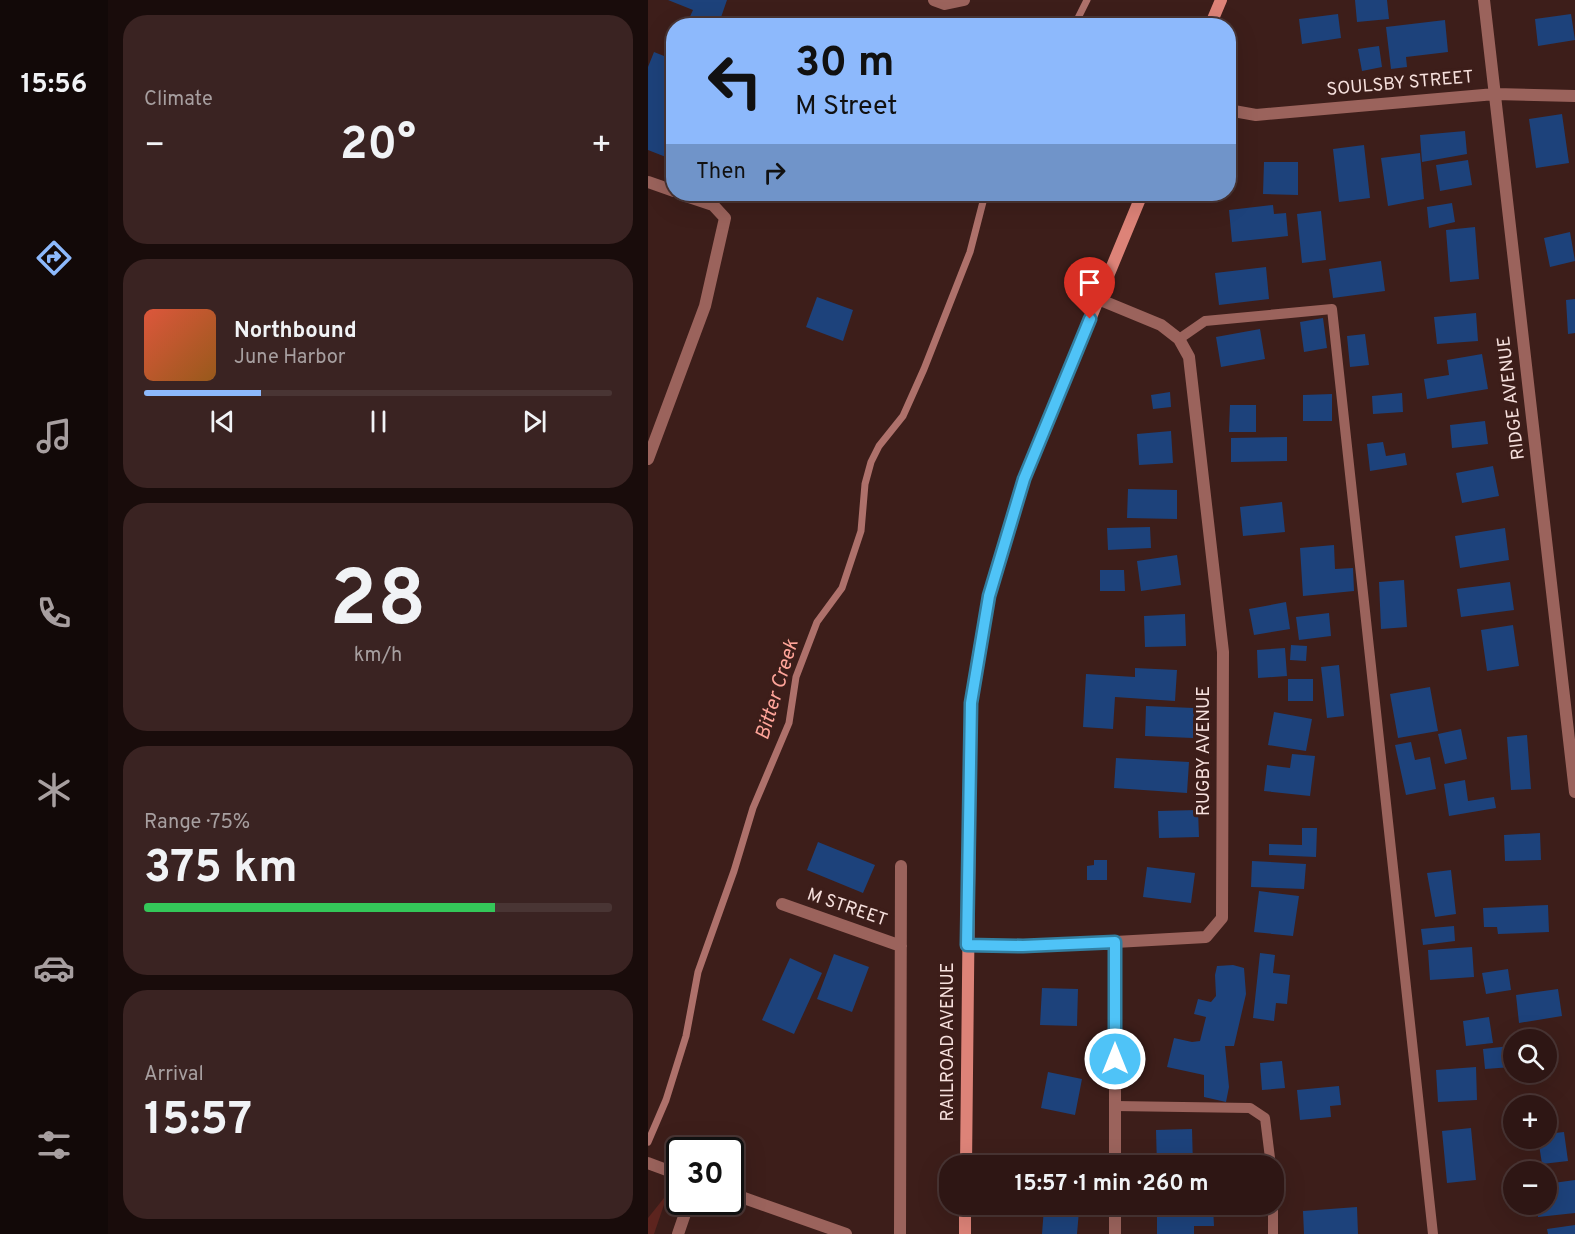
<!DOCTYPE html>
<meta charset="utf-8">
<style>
body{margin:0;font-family:Overpass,sans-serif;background:#3a2322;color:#f1f3f6;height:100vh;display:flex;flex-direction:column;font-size:22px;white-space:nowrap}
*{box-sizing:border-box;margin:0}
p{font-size:20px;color:#a79fa0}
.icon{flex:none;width:33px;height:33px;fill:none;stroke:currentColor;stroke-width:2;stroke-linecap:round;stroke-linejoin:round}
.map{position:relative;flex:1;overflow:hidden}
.sheet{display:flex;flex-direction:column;gap:15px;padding:15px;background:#190c0b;width:540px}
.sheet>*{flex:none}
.guide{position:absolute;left:18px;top:18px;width:570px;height:183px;border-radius:24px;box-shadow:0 6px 24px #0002,0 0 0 2px #493534;background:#8db9fc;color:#111;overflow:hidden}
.tools{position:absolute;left:855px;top:1029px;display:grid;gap:12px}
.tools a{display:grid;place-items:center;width:54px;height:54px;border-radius:50%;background:#2e1614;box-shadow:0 6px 24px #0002,0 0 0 2px #493534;font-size:30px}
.speed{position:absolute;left:18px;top:1137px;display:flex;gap:12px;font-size:30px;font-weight:700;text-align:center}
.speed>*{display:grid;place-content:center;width:78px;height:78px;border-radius:50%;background:#2e1614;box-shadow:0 6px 24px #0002,0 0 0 2px #493534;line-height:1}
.speed .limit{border:3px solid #111;border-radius:9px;background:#fff;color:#111}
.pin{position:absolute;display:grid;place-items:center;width:51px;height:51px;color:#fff;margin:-62px -26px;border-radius:50% 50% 50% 0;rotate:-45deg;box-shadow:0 0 6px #0007}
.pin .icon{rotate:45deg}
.me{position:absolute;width:66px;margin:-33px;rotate:0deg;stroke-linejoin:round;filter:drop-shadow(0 0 4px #0008)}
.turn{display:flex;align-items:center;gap:21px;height:126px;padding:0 30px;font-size:27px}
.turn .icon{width:78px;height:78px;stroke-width:2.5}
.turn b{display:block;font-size:42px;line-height:51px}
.then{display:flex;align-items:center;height:57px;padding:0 30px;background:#0003;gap:12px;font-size:22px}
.big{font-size:45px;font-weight:700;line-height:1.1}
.sheet .card{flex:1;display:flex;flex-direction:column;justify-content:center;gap:9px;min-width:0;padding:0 21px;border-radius:24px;background:#3a2322}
.sheet .dial{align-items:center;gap:0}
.dial b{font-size:78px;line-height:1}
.song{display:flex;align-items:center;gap:18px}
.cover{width:72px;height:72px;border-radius:9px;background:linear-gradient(135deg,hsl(10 70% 55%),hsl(30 70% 35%))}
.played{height:6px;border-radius:3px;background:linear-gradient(90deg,#8db9fc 25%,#493534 25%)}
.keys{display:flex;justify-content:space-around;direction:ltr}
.heat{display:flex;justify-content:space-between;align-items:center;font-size:33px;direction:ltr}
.charge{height:9px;border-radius:4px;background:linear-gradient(90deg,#34c759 75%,#493534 0)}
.trip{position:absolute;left:291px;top:1155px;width:345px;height:60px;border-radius:24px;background:#2e1614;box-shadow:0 6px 24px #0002,0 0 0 2px #493534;font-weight:700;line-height:60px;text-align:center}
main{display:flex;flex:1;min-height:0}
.tabs{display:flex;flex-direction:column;width:108px;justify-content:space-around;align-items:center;background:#120908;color:#a79fa0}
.tabs .icon{width:42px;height:42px}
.tabs .current{color:#8db9fc}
.tabs b{font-size:27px;color:#f1f3f6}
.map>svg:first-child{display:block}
</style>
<main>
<nav class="tabs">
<b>15:56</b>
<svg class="icon current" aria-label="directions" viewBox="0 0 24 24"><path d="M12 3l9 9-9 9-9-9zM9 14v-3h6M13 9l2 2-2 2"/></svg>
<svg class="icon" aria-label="music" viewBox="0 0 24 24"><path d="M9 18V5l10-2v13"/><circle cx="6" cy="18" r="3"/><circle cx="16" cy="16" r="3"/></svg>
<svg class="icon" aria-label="phone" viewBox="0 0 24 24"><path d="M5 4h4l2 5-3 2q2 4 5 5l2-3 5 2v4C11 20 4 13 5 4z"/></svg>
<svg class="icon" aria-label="climate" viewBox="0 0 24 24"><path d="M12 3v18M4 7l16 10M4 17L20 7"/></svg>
<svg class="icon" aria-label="car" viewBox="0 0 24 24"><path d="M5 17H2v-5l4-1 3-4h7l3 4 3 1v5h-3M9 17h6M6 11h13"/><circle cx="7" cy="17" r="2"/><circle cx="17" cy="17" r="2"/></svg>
<svg class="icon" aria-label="filters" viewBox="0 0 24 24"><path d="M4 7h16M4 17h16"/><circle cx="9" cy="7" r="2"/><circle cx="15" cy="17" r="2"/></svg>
</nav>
<section class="sheet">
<div class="card"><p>Climate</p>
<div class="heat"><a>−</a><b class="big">20°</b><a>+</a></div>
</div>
<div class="card">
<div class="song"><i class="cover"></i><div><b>Northbound</b><p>June Harbor</p></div></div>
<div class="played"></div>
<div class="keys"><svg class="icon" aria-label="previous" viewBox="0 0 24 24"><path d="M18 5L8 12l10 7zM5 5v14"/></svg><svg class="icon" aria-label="pause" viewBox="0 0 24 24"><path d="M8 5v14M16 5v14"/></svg><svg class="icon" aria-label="next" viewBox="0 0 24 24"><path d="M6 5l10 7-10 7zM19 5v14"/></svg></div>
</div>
<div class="card dial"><b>28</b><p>km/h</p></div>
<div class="card"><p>Range · 75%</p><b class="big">375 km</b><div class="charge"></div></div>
<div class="card"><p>Arrival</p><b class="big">15:57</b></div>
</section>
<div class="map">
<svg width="927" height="1234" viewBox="0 0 927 1234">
<rect width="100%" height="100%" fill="#3d1e1a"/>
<path fill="#5e251f" d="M20,1193L6,1234H0V1218Z"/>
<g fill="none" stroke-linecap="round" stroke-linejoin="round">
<path stroke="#ae716b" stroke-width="7" d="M426,26L439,0
M0,1142L18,1100L38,1036L50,972L86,871L105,808L141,723L148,677L169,622L194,588L213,531L217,484L223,462L231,446L255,416L276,369L322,252L337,194"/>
</g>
<path fill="#1d427b" d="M20,0H79L70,26H45L39,23L45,10Z
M707,0H739L741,19L709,22Z
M690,14L693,38L654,44L651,19Z
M923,14L927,40L890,46L887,19Z
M797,20L800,52L758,57L759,67L743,69L738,27Z
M731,46L734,67L714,71L710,49Z
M6,52L26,60V153L23,159L0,150V67Z
M914,114L921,163L888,168L881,119Z
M817,131L819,154L774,162L772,135Z
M716,145L722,198L691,202L685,149Z
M772,153L776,199L740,206L733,158Z
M820,160L824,185L792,191L788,165Z
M616,162H650V195L615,194Z
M804,203L807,222L781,228L779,207Z
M625,205L626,214L638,213L640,236L584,242L581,210Z
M673,211L678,260L654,263L649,214Z
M827,227L831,279L802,282L798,230Z
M922,232L927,261L902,267L896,238Z
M733,261L737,291L685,298L681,269Z
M618,267L621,299L571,305L567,273Z
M169,297L205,310L195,341L158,327Z
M927,299V333L920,334L918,300Z
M828,313L830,341L789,344L786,317Z
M675,318L679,348L656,352L652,322Z
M612,329L617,359L573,367L568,337Z
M717,334L721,365L702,367L699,336Z
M834,354L840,389L779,399L776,379L801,375L799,360Z
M522,392L523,407L505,409L503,395Z
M754,393L755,412L725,414L724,396Z
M684,394V421H655V395Z
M582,405H608V432H581Z
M837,421L840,444L804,448L802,425Z
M523,431L525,463L491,465L489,434Z
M639,437V461L583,462V438Z
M735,442L738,456L757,453L759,465L722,471L719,444Z
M845,466L851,496L814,503L808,473Z
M480,489L529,490V519L479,518Z
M634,502L637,532L595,536L592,507Z
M502,527L503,548L460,550L459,528Z
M857,528L861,560L812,568L807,536Z
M686,545L687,569L705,568L706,591L655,596L652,548Z
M529,555L533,585L493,591L489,561Z
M452,570H476L477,591H452Z
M756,580L759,627L733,629L731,582Z
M862,582L866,610L813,617L809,589Z
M638,602L642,629L606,635L601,609Z
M681,613L683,636L651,640L648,617Z
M537,614L538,646L497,647L496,616Z
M865,625L871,666L839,671L833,630Z
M643,645L659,646L658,661L642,660Z
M637,648L639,676L610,678L609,650Z
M691,665L696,716L679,718L673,667Z
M487,668L529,670L527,701L467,697L465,729L435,727L438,674L487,677Z
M640,679H665V701H640Z
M782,687L790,731L750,738L742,694Z
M498,706L546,708L545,738L497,736Z
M626,712L664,719L658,751L620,745Z
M813,729L819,759L797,764L790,734Z
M879,735L883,789L863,790L859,737Z
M763,742L767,760L782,757L788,789L758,795L747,745Z
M644,754L667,756L662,796L616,791L619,765L642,768Z
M468,758L541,762L539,793L466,788Z
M817,780L820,801L846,797L848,808L801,816L796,784Z
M550,810L551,837L511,838L510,811Z
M654,828H669L668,857L621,855V844L654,845Z
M892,833L893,860L857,861L856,835Z
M170,842L227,865L215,893L159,870Z
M446,860H459V880H439V866L446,865Z
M604,861L658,864L656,889L603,887Z
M499,867L547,873L543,903L495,897Z
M803,870L808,914L787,917L779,873Z
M611,891L651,896L645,936L606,932Z
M900,905L901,932L850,934L849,927H836L835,908Z
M806,926L807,941L775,945L773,929Z
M824,947L826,977L782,980L780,950Z
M612,953L627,955L625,973L642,975L639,1004L628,1003L626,1021L605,1018Z
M186,954L221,967L204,1012L169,999Z
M142,958L174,973L146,1034L114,1020Z
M585,965L596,968L598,994L586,1046H577L581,1087L578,1102L556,1097V1075L519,1067L526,1038L544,1042L552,1041L558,1017L546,1014L550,999L563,1002L568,996L567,975L569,966Z
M860,969L863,990L838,994L834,973Z
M394,988L430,989L429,1026L392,1025Z
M910,989L914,1016L871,1023L868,995Z
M841,1017L845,1043L818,1046L815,1021Z
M862,1046L864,1067L837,1069L835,1049Z
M634,1061L637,1088L614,1090L612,1063Z
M828,1067L829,1100L790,1102L788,1070Z
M400,1072L434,1079L427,1115L393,1108Z
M691,1086L693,1105L682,1106L683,1117L652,1120L649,1090Z
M823,1128L828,1180L799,1183L794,1131Z
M544,1129L545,1166H509L508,1130Z
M916,1132L920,1161L894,1164L890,1138H898V1134Z
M578,1162L604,1164V1166H578Z
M927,1180V1213L890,1217L888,1204H898V1184Z
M400,1204H426L425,1210L431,1211L429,1234H394L396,1208H400Z
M594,1204H614L613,1210L594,1209Z
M565,1206L566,1226H546V1234H509V1208Z
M709,1207L710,1234H656L655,1211Z
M927,1225V1234H900L899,1229Z"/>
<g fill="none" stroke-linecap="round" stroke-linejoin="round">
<path stroke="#9b635c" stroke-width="10" d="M531,339L557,321L684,309L785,1234
M467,1106L602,1108L617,1118L623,1166
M625,1204V1234"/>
<path stroke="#9b635c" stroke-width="12" d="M286,0L297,4L316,0
M836,0L927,792
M580,110L608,115L847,94L927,96
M0,182L26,191
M450,299L513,325L531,339L541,357L575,652L574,918L558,937L467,942V1166
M0,459L57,306L77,218L65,205L32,194
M134,904L253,946
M319,945L375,946L467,942
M0,1163L32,1175
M82,1193L198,1234
M30,1234L41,1202
M252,1234L253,866
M467,1234V1204"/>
<path stroke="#dd8378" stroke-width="12" d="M562,26L573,0
M318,1166L323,703L341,596L376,479L494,194
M317,1234V1204"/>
</g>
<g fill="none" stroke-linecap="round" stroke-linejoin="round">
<g stroke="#337fa1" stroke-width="15">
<path id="route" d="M442,319L376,479L341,596L323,703L319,945L375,946L467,942V1059"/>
</g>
<use href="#route" stroke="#4fc3f7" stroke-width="10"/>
</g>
<g text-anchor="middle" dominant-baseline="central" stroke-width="6" stroke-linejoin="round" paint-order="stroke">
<g font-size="18" fill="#f6e0dd" stroke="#3d1e1a">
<text transform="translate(752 84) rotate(-5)">SOULSBY STREET</text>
<text transform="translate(864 398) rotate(-97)">RIDGE AVENUE</text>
<text transform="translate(556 751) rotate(-90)">RUGBY AVENUE</text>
<text transform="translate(199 908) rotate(19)">M STREET</text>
<text transform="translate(300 1042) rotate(-90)">RAILROAD AVENUE</text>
</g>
<g font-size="20" font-style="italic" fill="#ffa59a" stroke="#3d1e1a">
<text transform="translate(130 690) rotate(-73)">Bitter Creek</text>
</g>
</g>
</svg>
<div class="tools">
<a><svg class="icon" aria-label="search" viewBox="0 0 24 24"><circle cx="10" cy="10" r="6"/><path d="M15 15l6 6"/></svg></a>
<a>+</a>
<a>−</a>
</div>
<div class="speed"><div class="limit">30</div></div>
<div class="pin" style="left:442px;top:319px;background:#d93025"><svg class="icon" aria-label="arrive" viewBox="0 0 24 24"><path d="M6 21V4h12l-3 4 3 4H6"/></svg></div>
<svg class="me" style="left:467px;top:1059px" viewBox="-20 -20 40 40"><circle r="17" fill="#4fc3f7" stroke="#fff" stroke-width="3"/><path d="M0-11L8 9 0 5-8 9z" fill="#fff"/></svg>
<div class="trip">15:57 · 1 min · 260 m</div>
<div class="guide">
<div class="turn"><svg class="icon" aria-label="left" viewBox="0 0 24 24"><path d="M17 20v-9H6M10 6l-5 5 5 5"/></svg><div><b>30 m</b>M Street</div></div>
<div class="then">Then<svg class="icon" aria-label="right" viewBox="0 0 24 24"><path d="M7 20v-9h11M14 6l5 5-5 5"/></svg></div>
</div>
</div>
</main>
